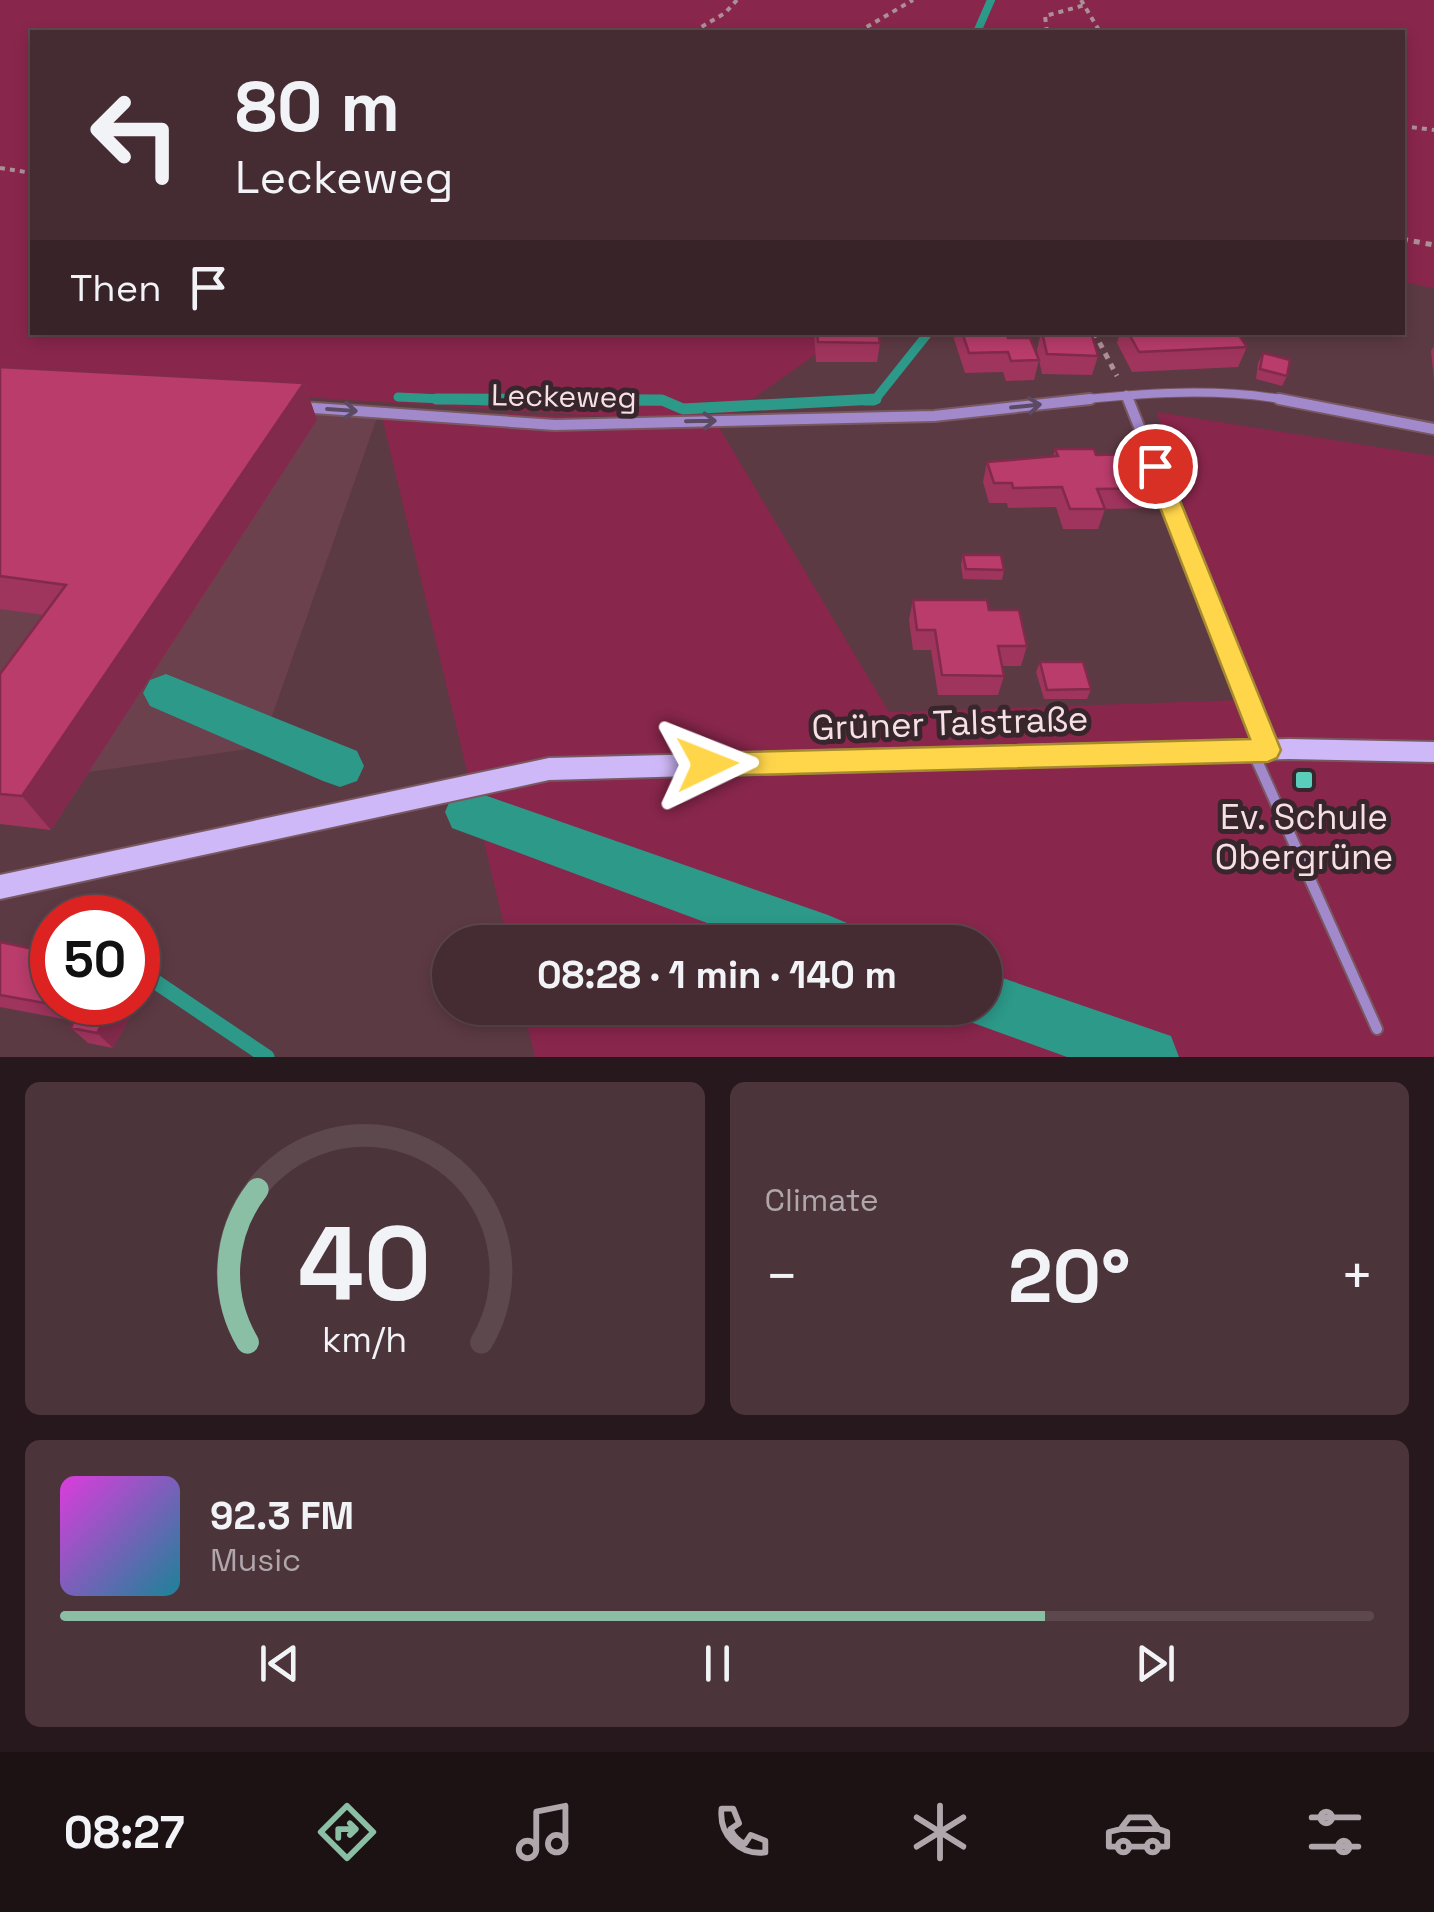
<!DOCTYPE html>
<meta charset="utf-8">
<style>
body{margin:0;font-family:"Space Grotesk",sans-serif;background:#4c343b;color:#f1f3f6;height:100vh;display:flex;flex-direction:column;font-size:38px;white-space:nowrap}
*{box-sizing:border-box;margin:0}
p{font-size:32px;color:#b0a7ac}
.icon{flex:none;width:55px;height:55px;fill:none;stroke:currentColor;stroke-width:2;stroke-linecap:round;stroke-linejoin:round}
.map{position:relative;height:1057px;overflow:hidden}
.side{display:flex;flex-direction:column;gap:25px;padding:25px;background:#26181c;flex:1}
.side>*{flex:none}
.guide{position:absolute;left:30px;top:30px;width:1375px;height:305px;border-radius:0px;box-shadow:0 5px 15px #0003,0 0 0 2px #5d484e;background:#452c33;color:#f1f3f6;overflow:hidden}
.speed{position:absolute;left:30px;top:895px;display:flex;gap:20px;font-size:50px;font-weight:700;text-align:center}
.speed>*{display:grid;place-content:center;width:130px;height:130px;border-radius:50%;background:#452c33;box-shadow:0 5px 15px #0003,0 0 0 2px #5d484e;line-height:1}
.speed .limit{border:15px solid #d22;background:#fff;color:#111}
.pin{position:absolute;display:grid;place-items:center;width:85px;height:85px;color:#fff;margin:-42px;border:5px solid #fff;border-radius:50%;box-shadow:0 2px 10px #0007}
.me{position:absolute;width:110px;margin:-55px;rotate:88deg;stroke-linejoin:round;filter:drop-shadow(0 0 8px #0008)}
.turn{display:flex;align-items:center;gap:35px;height:210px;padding:0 40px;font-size:45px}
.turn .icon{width:130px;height:130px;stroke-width:2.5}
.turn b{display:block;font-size:70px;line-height:85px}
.then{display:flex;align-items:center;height:95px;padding:0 40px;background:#0003;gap:20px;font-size:38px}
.big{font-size:75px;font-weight:600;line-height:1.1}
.side .tile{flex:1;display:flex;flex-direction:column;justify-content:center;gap:15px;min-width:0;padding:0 35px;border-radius:15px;background:#4c343b}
.side .dial{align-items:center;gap:0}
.dial svg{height:260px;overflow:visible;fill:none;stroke:#5d484e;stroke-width:7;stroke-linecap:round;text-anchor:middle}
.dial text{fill:#f1f3f6;stroke:none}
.song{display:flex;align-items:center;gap:30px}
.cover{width:120px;height:120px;border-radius:15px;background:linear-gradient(135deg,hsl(300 70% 55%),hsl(190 70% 35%))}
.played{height:10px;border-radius:5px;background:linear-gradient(90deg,#8abfa5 75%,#5d484e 75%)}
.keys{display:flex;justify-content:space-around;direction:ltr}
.heat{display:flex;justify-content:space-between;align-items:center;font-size:55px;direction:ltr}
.side .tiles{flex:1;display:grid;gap:25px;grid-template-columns:1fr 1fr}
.tile:last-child{grid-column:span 2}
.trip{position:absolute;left:432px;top:925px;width:570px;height:100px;border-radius:50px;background:#452c33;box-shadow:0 5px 15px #0003,0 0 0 2px #5d484e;font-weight:600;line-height:100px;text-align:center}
.tabs{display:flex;height:160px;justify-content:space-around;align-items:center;background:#1c1214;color:#b0a7ac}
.tabs .icon{width:70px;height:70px}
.tabs .on{color:#8abfa5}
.tabs b{font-size:45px;color:#f1f3f6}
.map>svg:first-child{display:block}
</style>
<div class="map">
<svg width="1434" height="1057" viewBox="0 0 1434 1057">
<rect width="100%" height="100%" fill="#5c3a44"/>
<path fill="#6b414d" d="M0,386L380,409L261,747L0,785Z"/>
<path fill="#89264c" d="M0,0H1434V288L1403,282L1402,32H32V332L846,333L717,424L889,712L1240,700L1157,412L1434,456V1057H535L523,1008H985V942H508L380,409L647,419L0,378Z"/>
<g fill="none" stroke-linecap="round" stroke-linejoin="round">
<path stroke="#2c9989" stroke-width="8" d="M977,32L991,0"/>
<path stroke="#2c9989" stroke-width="9" d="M398,397L487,401
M549,401H665
M865,401H874L929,332"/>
<path stroke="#2c9989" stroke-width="11" d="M436,399L662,400L683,409L876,399"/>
<path stroke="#2c9989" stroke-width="15" d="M66,909L72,918
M138,970L267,1057"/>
<path fill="#2c9989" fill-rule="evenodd" d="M166,674L357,751L364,766L357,781L340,787L323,781L150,706L143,693L150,680Z
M470,790L828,915L847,923L855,942H758L452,828L445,812L452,796Z
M985,972L1171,1036L1179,1057H1067L965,1020L960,1008H985Z"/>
<g stroke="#785861" stroke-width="14">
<path id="lane" d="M1254,754L1377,1029"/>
</g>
<g stroke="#785861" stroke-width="10">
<path id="street-far2" d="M1126,395L1129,401
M1068,401C1141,393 1219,387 1292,401"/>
</g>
<g stroke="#785861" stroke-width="14">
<path id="street-far1" d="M1128,399L1244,689
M1279,399L1434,429
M300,407L555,425L934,416L1090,399"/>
</g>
<g stroke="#785861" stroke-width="16">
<path id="street" d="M1243,687L1268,750"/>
</g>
<g stroke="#785861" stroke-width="4">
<path id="secondary" d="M1289,739L1434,742V762L1289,759L549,780L0,899V875L549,758Z"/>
</g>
<path stroke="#ac9098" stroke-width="4" stroke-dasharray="5 5" stroke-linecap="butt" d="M1081,0L1100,32
M693,32L725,13L737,0
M858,32L913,0
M1047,32L1045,16L1085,5
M1402,126L1434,130
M0,168L32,173"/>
<path stroke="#ac9098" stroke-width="5" stroke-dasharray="6 6" stroke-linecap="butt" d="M1402,239L1434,245
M1094,332L1117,376"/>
<use href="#lane" stroke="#a289cc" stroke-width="10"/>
<use href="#street-far2" stroke="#a289cc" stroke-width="8"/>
<use href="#street-far1" stroke="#a289cc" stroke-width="10"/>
<use href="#street" stroke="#a289cc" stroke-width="12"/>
<use href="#secondary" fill="#cfb8f8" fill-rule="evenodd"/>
</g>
<path fill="#9f345c" d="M814,332H878L880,343L877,362H816Z
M955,332H1006L1008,338L1039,360L1034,380L1006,381L1003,372L965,373L954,339Z
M1041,332H1091L1098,356L1092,375L1042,374L1037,350Z
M1120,332H1237L1247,347L1238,367L1132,372L1117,343Z
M1434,346V380L1431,351Z
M1263,353L1287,376L1282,386L1256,379L1258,363Z
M0,367L304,383L317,420L51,830L0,824V674L44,615L0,609Z
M1055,449L1096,455L1164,488L1156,508L1105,509L1098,529H1063L1056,507L1008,508L1007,503H989L983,482L987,462L1053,457Z
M963,555L1004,570L1002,580L963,579L961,565Z
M913,600L989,610L1027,646L1021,666H1002L1004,676L998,695H938L931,650H913L909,620Z
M1040,662L1091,689L1087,699H1044L1036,672Z
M0,942L140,999L113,1048L88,1043L71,1028L74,1021L0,1007Z"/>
<path fill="#822a4b" d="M304,383L317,420L51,830L22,796Z
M138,996L140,999L113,1048L97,1033L114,1002H138Z"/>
<path fill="#b93c6b" stroke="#822a4b" stroke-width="2.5" d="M817,332H878L880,343L818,342Z
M962,332H1006L1008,338H1030L1039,360L1011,361L1008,352L969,353Z
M1042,332H1091L1098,356L1047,354Z
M1128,332H1237L1247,347L1139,352Z
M1263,353L1290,360L1287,376L1260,369Z
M0,367L304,383L22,796L0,794V674L66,585L0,576Z
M1055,449H1094L1096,455L1149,454L1164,488L1097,489L1105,509H1070L1062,487L1013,488L1012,483H994L987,462L1058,456Z
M963,555H1001L1004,570L966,569Z
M913,600H987L989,610H1019L1027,646H998L1004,676L942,675L935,630H917Z
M1040,662H1083L1091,689L1047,690Z
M0,942L52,953V1002H114L97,1033L71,1028L78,1009L0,995Z"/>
<defs><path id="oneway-shaft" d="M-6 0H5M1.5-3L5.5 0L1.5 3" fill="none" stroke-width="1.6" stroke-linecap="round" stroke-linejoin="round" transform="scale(2.5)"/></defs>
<g stroke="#5c4963">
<use href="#oneway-shaft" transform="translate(1026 406) rotate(-6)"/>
<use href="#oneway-shaft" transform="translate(342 410) rotate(4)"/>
<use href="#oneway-shaft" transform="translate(701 421) rotate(-1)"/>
</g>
<path fill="#ffd54a" stroke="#a68a30" stroke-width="2.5" d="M1155,458L1166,466L1281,750L1277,758L1268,762L707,776L697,773L693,764L697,756L707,753L1250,739L1144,466Z"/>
<rect fill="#5bcebb" stroke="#37262b" stroke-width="4" x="1294" y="770" width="20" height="20" rx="5"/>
<g text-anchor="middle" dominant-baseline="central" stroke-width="10" stroke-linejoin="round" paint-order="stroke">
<g font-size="30" fill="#f6e0e5" stroke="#37262b">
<text transform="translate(564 396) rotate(1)">Leckeweg</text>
</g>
<g font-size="35" fill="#f6e0e5" stroke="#37262b">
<text transform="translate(950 723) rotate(-2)">Grüner Talstraße</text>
</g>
<g font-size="35" fill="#f6e0e5" stroke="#37262b">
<text x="1304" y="817">Ev. Schule<tspan x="1304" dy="40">Obergrüne</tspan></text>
</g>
</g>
</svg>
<div class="speed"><div class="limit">50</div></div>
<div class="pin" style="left:1155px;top:466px;background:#d93025"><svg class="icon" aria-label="arrive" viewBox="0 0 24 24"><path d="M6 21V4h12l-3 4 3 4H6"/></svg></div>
<svg class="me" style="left:707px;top:764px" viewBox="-20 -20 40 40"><path d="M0-17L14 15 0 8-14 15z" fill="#ffd54a" stroke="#fff" stroke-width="4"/></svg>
<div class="trip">08:28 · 1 min · 140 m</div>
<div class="guide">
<div class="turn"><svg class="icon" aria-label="left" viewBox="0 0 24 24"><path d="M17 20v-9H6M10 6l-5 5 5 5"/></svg><div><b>80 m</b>Leckeweg</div></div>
<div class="then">Then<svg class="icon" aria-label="arrive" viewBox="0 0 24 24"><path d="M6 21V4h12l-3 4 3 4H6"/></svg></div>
</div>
</div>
<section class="side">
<div class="tiles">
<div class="tile dial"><svg viewBox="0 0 100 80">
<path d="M14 69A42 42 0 1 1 86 69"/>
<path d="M14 69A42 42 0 0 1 17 22" stroke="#8abfa5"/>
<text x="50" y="56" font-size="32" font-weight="700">40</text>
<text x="50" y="72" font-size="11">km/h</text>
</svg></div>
<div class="tile"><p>Climate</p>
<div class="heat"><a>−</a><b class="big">20°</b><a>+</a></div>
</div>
<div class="tile">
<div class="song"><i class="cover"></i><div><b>92.3 FM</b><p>Music</p></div></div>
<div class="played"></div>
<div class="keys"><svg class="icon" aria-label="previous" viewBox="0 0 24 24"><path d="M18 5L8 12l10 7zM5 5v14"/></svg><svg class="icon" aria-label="pause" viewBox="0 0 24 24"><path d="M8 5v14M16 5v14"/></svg><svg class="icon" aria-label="next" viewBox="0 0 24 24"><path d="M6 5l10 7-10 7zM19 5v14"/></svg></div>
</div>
</div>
</section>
<nav class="tabs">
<b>08:27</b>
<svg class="icon on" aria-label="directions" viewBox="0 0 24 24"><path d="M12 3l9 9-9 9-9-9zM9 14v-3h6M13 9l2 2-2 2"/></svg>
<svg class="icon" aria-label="music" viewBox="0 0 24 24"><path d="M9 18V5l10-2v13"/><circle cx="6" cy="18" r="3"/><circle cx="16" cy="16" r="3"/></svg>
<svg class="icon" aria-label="phone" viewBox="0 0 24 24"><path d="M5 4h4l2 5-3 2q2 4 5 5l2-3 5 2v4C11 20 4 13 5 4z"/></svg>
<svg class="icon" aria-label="climate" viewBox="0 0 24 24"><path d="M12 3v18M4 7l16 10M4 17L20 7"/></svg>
<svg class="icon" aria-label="car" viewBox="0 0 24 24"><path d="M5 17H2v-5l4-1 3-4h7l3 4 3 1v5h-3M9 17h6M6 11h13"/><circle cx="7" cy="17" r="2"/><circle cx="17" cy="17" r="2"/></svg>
<svg class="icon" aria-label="filters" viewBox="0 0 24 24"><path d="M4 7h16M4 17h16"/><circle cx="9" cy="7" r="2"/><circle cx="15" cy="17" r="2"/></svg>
</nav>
